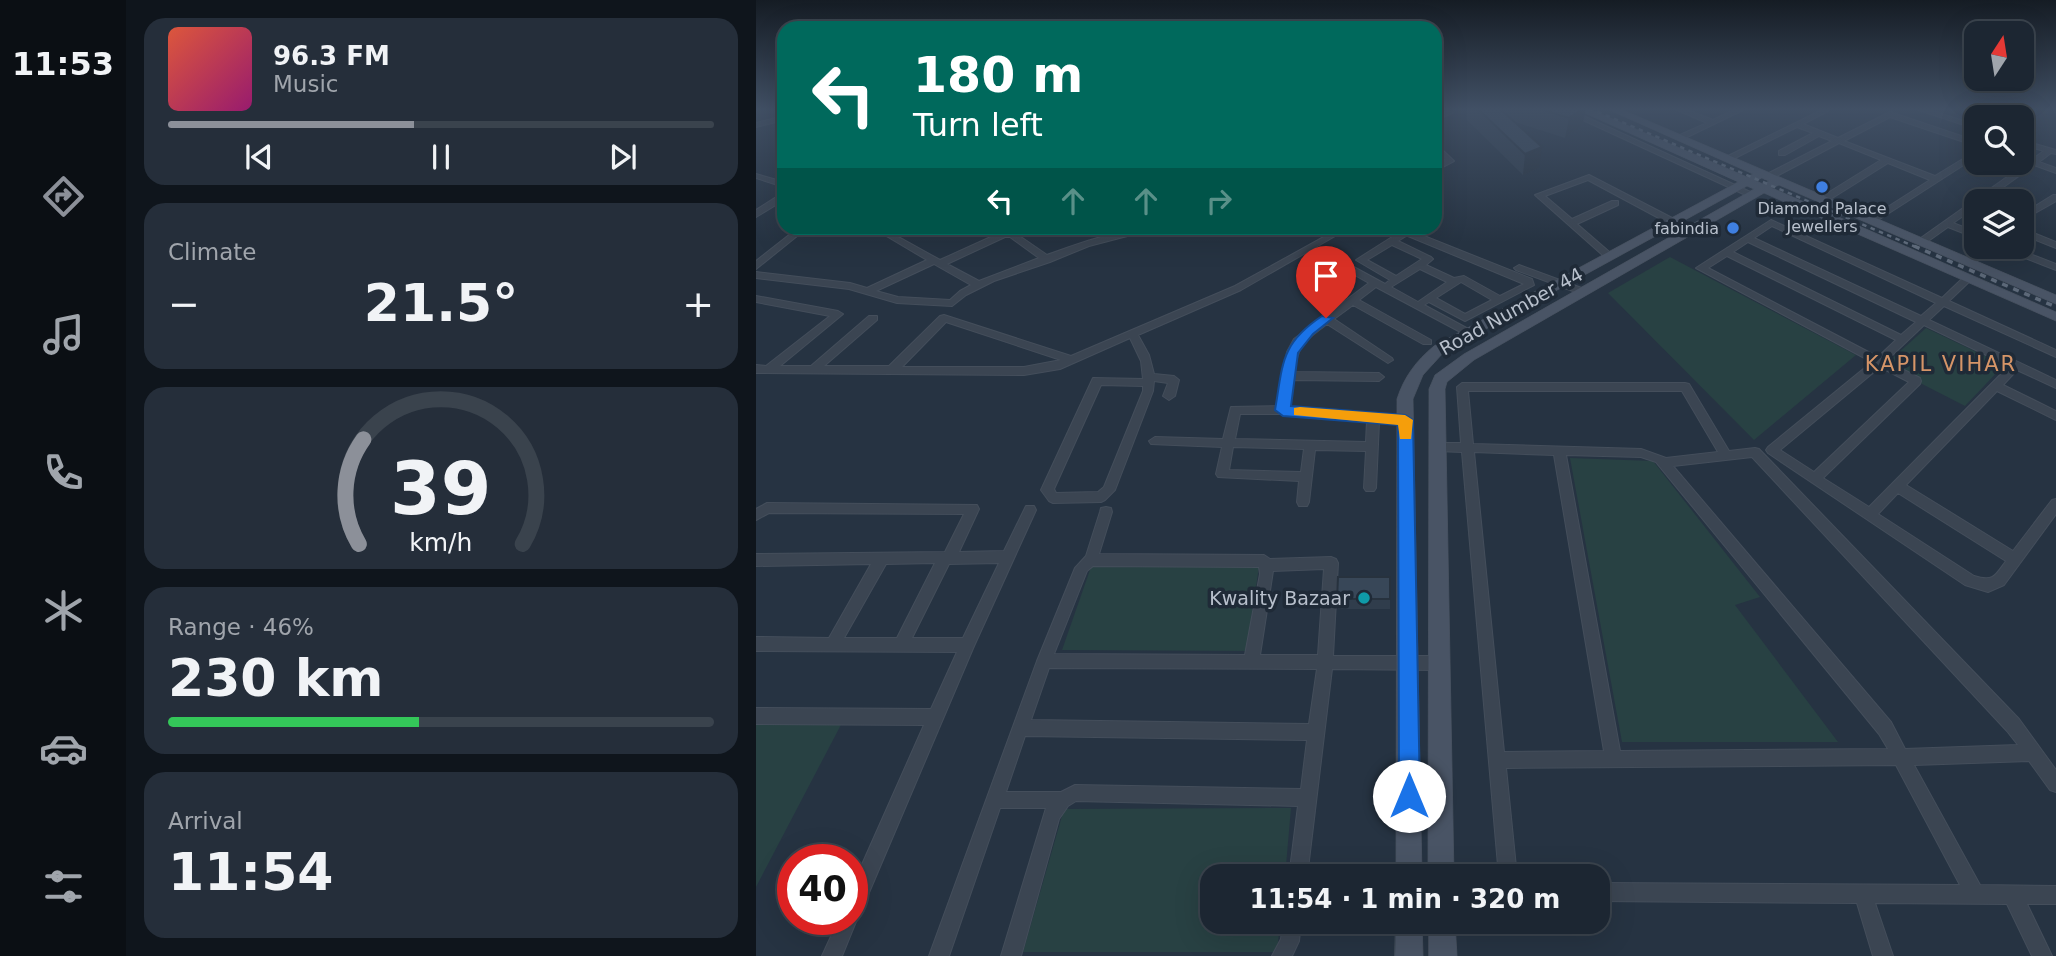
<!DOCTYPE html>
<meta charset="utf-8">
<style>
body{margin:0;font-family:"DejaVu Sans",sans-serif;background:#252e3a;color:#f1f3f6;height:100vh;display:flex;flex-direction:column;font-size:26px;white-space:nowrap}
*{box-sizing:border-box;margin:0}
p{font-size:23px;color:#a0a5ac}
.icon{flex:none;width:38px;height:38px;fill:none;stroke:currentColor;stroke-width:2;stroke-linecap:round;stroke-linejoin:round}
.map{position:relative;flex:1;overflow:hidden}
.sheet{display:flex;flex-direction:column;gap:18px;padding:18px;background:#0f151c;width:630px}
.sheet>*{flex:none}
.banner{position:absolute;left:21px;top:21px;width:665px;height:214px;border-radius:21px;box-shadow:0 7px 28px #0002,0 0 0 2px #3a434d;background:#00695c;color:#fff;overflow:hidden}
.needle{width:46px;rotate:12deg}
.controls{position:absolute;left:1208px;top:21px;display:grid;gap:14px}
.controls a{display:grid;place-items:center;width:70px;height:70px;border-radius:14px;background:#1c2632;box-shadow:0 7px 28px #0002,0 0 0 2px #3a434d;font-size:35px}
.speed{position:absolute;left:21px;top:844px;display:flex;gap:14px;font-size:35px;font-weight:700;text-align:center}
.speed>*{display:grid;place-content:center;width:91px;height:91px;border-radius:50%;background:#1c2632;box-shadow:0 7px 28px #0002,0 0 0 2px #3a434d;line-height:1}
.speed .limit{border:10px solid #d22;background:#fff;color:#111}
.pin{position:absolute;display:grid;place-items:center;width:60px;height:60px;color:#fff;margin:-72px -30px;border-radius:50% 50% 50% 0;rotate:-45deg;box-shadow:0 0 7px #0007}
.pin .icon{rotate:45deg}
.me{position:absolute;width:77px;margin:-38px;rotate:0deg;stroke-linejoin:round;filter:drop-shadow(0 0 5px #0008)}
.turn{display:flex;align-items:center;gap:24px;height:147px;padding:0 21px;font-size:32px}
.turn .icon{width:91px;height:91px;stroke-width:2.5}
.turn b{display:block;font-size:49px;line-height:60px}
.lanes{display:flex;align-items:center;height:66px;padding:0 21px;background:#0003;justify-content:center;gap:35px;direction:ltr}
.lanes .off{opacity:.35}
.big{font-size:52px;font-weight:700;line-height:1.1}
.sheet .card{flex:1;display:flex;flex-direction:column;justify-content:center;gap:10px;min-width:0;padding:0 24px;border-radius:21px;background:#252e3a}
.sheet .dial{align-items:center;gap:0}
.dial svg{height:182px;overflow:visible;fill:none;stroke:#3a434d;stroke-width:7;stroke-linecap:round;text-anchor:middle}
.dial text{fill:#f1f3f6;stroke:none}
.song{display:flex;align-items:center;gap:21px}
.cover{width:84px;height:84px;border-radius:10px;background:linear-gradient(135deg,hsl(10 70% 55%),hsl(320 70% 35%))}
.played{height:7px;border-radius:4px;background:linear-gradient(90deg,#8c9099 45%,#3a434d 45%)}
.keys{display:flex;justify-content:space-around;direction:ltr}
.heat{display:flex;justify-content:space-between;align-items:center;font-size:38px;direction:ltr}
.charge{height:10px;border-radius:5px;background:linear-gradient(90deg,#34c759 46%,#3a434d 0)}
.trip{position:absolute;left:444px;top:864px;width:410px;height:70px;border-radius:21px;background:#1c2632;box-shadow:0 7px 28px #0002,0 0 0 2px #3a434d;font-weight:700;line-height:70px;text-align:center}
main{display:flex;flex:1;min-height:0}
.tabs{display:flex;flex-direction:column;width:126px;justify-content:space-around;align-items:center;background:#0b0f14;color:#a0a5ac}
.tabs .icon{width:49px;height:49px}
.tabs .on{color:#8c9099}
.tabs b{font-size:32px;color:#f1f3f6}
.map>svg:first-child{display:block}
</style>
<main>
<nav class="tabs">
<b>11:53</b>
<svg class="icon on" aria-label="directions" viewBox="0 0 24 24"><path d="M12 3l9 9-9 9-9-9zM9 14v-3h6M13 9l2 2-2 2"/></svg>
<svg class="icon" aria-label="music" viewBox="0 0 24 24"><path d="M9 18V5l10-2v13"/><circle cx="6" cy="18" r="3"/><circle cx="16" cy="16" r="3"/></svg>
<svg class="icon" aria-label="phone" viewBox="0 0 24 24"><path d="M5 4h4l2 5-3 2q2 4 5 5l2-3 5 2v4C11 20 4 13 5 4z"/></svg>
<svg class="icon" aria-label="climate" viewBox="0 0 24 24"><path d="M12 3v18M4 7l16 10M4 17L20 7"/></svg>
<svg class="icon" aria-label="car" viewBox="0 0 24 24"><path d="M5 17H2v-5l4-1 3-4h7l3 4 3 1v5h-3M9 17h6M6 11h13"/><circle cx="7" cy="17" r="2"/><circle cx="17" cy="17" r="2"/></svg>
<svg class="icon" aria-label="filters" viewBox="0 0 24 24"><path d="M4 7h16M4 17h16"/><circle cx="9" cy="7" r="2"/><circle cx="15" cy="17" r="2"/></svg>
</nav>
<section class="sheet">
<div class="card">
<div class="song"><i class="cover"></i><div><b>96.3 FM</b><p>Music</p></div></div>
<div class="played"></div>
<div class="keys"><svg class="icon" aria-label="previous" viewBox="0 0 24 24"><path d="M18 5L8 12l10 7zM5 5v14"/></svg><svg class="icon" aria-label="pause" viewBox="0 0 24 24"><path d="M8 5v14M16 5v14"/></svg><svg class="icon" aria-label="next" viewBox="0 0 24 24"><path d="M6 5l10 7-10 7zM19 5v14"/></svg></div>
</div>
<div class="card"><p>Climate</p>
<div class="heat"><a>−</a><b class="big">21.5°</b><a>+</a></div>
</div>
<div class="card dial"><svg viewBox="0 0 100 80">
<path d="M14 69A42 42 0 1 1 86 69"/>
<path d="M14 69A42 42 0 0 1 16 23" stroke="#8c9099"/>
<text x="50" y="56" font-size="32" font-weight="700">39</text>
<text x="50" y="72" font-size="11">km/h</text>
</svg></div>
<div class="card"><p>Range · 46%</p><b class="big">230 km</b><div class="charge"></div></div>
<div class="card"><p>Arrival</p><b class="big">11:54</b></div>
</section>
<div class="map">
<svg width="1300" height="956" viewBox="0 0 1300 956">
<rect width="100%" height="100%" fill="#263342"/>
<path fill="#284143" d="M914,257L1100,355L998,440L852,293Z
M1170,328L1248,365L1209,406L1129,365Z
M814,458L897,461L1004,597L979,605L1082,742H866Z
M335,567H503L490,651L306,650Z
M0,717L88,719L0,887Z
M535,808L529,877H457V922H524L521,952H267L308,809Z"/>
<g fill="none" stroke-linecap="round" stroke-linejoin="round">
<g stroke="#444e5b" stroke-width="2">
<path id="street" d="M801,108H810L1001,195L994,197Z
M917,108H926L957,120L982,108H991L927,139H924V135L951,123Z
M1070,108L1073,110L1072,111L1047,124L1082,138L1134,112L1220,141V146L1134,117L1088,141L1179,176L1220,151V157L1119,222L1115,219L1116,217L1174,180L1132,163L1073,200H1067V196L1125,160L1083,143L1015,179H1009V175L1076,141L1063,136L1029,155H1023V151L1057,133L1041,127L973,161L966,159Z
M1157,108H1167L1220,125V129Z
M1256,108H1265L1245,117H1235Z
M692,111L696,113L694,114L679,120V116Z
M28,116V120L0,127V123Z
M1265,140L1300,150V154L1295,153L1283,162L1300,168V173L1278,165L1228,201H1220V207L1197,223L1220,232V238L1192,227L1168,244H1162V240L1288,151L1265,144Z
M679,143L698,161L679,171V166L689,160L679,149Z
M0,174L28,182V187L0,178Z
M833,175L920,220L921,222L914,224L832,180L789,196L816,219L856,201H862V205L821,224L858,256L856,258H850L779,195Z
M25,194H28V200L0,217V210Z
M1297,195H1300V201L1265,221V215Z
M1015,220L1186,298L1209,276H1215V280L1193,301L1300,350V357L1188,306L1173,320L1300,380V388L1261,370L1247,385L1300,411V420L1241,391L1150,485L1257,551L1296,500L1300,499V514L1248,585L1232,592L1209,585L1012,453L1010,450L1012,447L1116,362L940,268ZM1016,226L1180,303L1165,316L998,238ZM992,242L1160,322L1145,335L977,252ZM971,256L1140,340L1122,357L952,268ZM1168,325L1253,366L1113,507L1067,478L1164,384L1165,381L1164,378L1130,361ZM1124,367L1153,382L1058,472L1024,450ZM1142,493L1250,561C1239,576 1238,582 1218,576L1122,514Z
M42,228H51L0,269V261Z
M117,228H126L184,260L248,231L259,233L291,255C319,245 373,225 402,228L333,246L294,262L238,281L210,295L196,306L141,303L93,289L0,278V272L94,283L111,288L171,260ZM249,237H254L283,258L223,281L191,264ZM178,264L215,285L204,291L194,300L142,297L120,291Z
M584,228H593L485,290L382,335L393,355L398,374L418,376L423,380L419,396L413,400L407,396L412,383L398,381L397,391L359,490L349,500L345,502L297,503L293,501L285,490L337,378L387,379L385,361L374,338L304,369L268,375L0,373V365L10,366L74,316L0,302V296L82,311L87,314L24,366H55L113,316H121V320L68,366H133L184,316L188,315L315,356L479,286ZM190,322L305,360L268,367H146ZM345,385L387,386V391L348,487L342,492L300,493L298,489Z
M1265,228L1300,242V248L1265,234Z
M653,230L776,279L778,285L709,321L673,302L668,305L716,331V335L712,336L620,287L603,300L675,340V344H667L597,305L578,319L636,358L637,360L632,363L571,324C548,342 543,342 538,372L623,373L628,377L623,381L537,380L533,407L649,416L655,420L649,424L623,422L620,488L618,491H610L608,488L610,451L559,450L553,502L551,506H543L541,502L543,481L462,477L460,474L466,447L395,444L393,441L399,437L467,439L475,407L522,406L531,352L538,339L613,283L588,269V265H594L629,284L634,280L600,260L644,232ZM650,236H652L768,284L744,296L708,276L698,278L670,265L677,259L675,257L642,241ZM636,245L666,259L640,276L611,260ZM664,269L691,282L662,302L635,287ZM705,282L736,300L709,314L680,298ZM484,414H527L611,421L610,442L479,439ZM477,447L548,449L545,472L473,470Z
M1245,247H1256L1300,264V270L1246,249Z
M763,265L831,290L833,292L828,295L825,294L760,270L758,268Z
M706,383H929L933,384L973,451L999,448L1003,449L1263,719L1300,770V792L1294,790L1273,761L1158,765L1224,885L1300,886V904H1271L1296,956H1276L1251,904L1119,903L1137,956H1117L1101,903L842,901V883L1204,885L1140,765L750,768L761,877H743L706,452L681,451L675,447L681,443H705L701,387ZM712,391H926L962,452L910,458L885,449L717,444ZM718,452L798,455L848,751L748,752ZM810,455L885,457L900,462L1123,734L1132,749L864,751ZM996,457L1251,731L1262,745L1149,749L1135,722L917,466Z
M11,503L221,505L223,509L203,552L248,551L270,506H278L280,510L218,646L103,916H100L101,919L86,956H66L83,919H96V887L168,725L0,724V708L175,709L201,652L0,651V637L73,638L115,564L0,566V554L189,552L208,514L13,513L0,520V509ZM179,563L141,638H88L130,564ZM243,563L207,638H156L193,564Z
M350,507L355,508L356,512L343,554L508,555L514,559L575,557L580,559L582,563L577,656H681L686,658L688,663L686,668L681,670L576,669L551,877H533L542,806L320,801L312,806L303,819L265,956H245L290,808H244L193,956H173L281,661L319,568L330,556L344,512L345,508ZM337,566L503,567L504,574L489,655L298,654L331,571ZM568,569L562,655H504L517,571ZM293,668L561,669L553,724L275,720ZM269,736L551,740L545,789L319,785L305,792H250Z
M527,922H545L543,941L536,956H516L525,939Z"/>
</g>
<g stroke="#444e5b" stroke-width="1">
<path id="secondary" d="M818,108H831L991,177L997,174L849,108H862L1300,295V304L1023,185L1016,188L1300,312V321L1008,193L718,360L691,382L689,389L698,877H672L673,389L679,375L708,354L998,189L991,186L688,352L667,375L657,399L666,877H640L641,399C648,377 660,361 678,346L982,182ZM1006,178L1013,181L1007,184L1000,181Z
M640,922H666L667,956H639Z
M673,922H699L701,956H673Z"/>
</g>
<use href="#street" fill="#3b4552" fill-rule="evenodd"/>
<use href="#secondary" fill="#495465" fill-rule="evenodd"/>
<path stroke="#5d6979" stroke-width="2.5" stroke-dasharray="4.5 4.5" stroke-linecap="butt" d="M833,108L1162,248"/>
<path stroke="#5d6979" stroke-width="3.5" stroke-dasharray="6 6" stroke-linecap="butt" d="M1158,246L1300,307"/>
</g>
<path fill="#303d4c" d="M711,108H830L826,126L809,138L759,122L783,168L767,175L710,119Z
M257,228H299L269,236Z
M634,577V609H582L581,599Z"/>
<path fill="#27323e" d="M827,108H830L826,126L809,138L813,118Z
M786,147L783,168L767,175L769,154Z
M265,228H299L269,236Z"/>
<path fill="#384758" stroke="#27323e" stroke-width="2" d="M721,108H743L786,147L769,154Z
M781,108H827L813,118Z
M582,577H634V599H581Z"/>
<linearGradient id="sky" x2="0" y2="1"><stop stop-color="#151c24"/><stop offset="0.45" stop-color="#415065"/><stop offset="1" stop-color="#415065" stop-opacity="0"/></linearGradient>
<rect width="1300" height="242" fill="url(#sky)"/>
<path fill="#1a73e8" stroke="#114b97" stroke-width="2" d="M566,316L577,318L557,334L542,353L535,406L649,415L657,420L664,796L661,804L653,807L646,804L643,796L642,425L527,416L519,410C527,364 524,344 566,316Z"/>
<path fill="#f59e0b" d="M544,407L649,415L657,420L655,439H644L642,425L538,415V408Z"/>
<g fill="#3f7fe0" stroke="#1f2a37" stroke-width="2.5">
<circle cx="1066" cy="187" r="7"/>
<circle cx="977" cy="228" r="7"/>
</g>
<circle fill="#0f9aa8" stroke="#1f2a37" stroke-width="2.5" cx="608" cy="598" r="7"/>
<g text-anchor="middle" dominant-baseline="central" stroke-width="7" stroke-linejoin="round" paint-order="stroke">
<g font-size="16" fill="#b8c0cc" stroke="#1f2a37">
<text x="1066" y="208">Diamond Palace<tspan x="1066" dy="18">Jewellers</tspan></text>
<text x="963" y="228" text-anchor="end">fabindia</text>
</g>
<g font-size="19" fill="#b8c0cc" stroke="#1f2a37">
<text transform="translate(755 311) rotate(-29)">Road Number 44</text>
</g>
<g font-size="19" fill="#b8c0cc" stroke="#1f2a37" text-anchor="end">
<text x="594" y="598">Kwality Bazaar</text>
</g>
<g font-size="21" letter-spacing="2" fill="#d69568" stroke="#1f2a37">
<text x="1185" y="364">KAPIL VIHAR</text>
</g>
</g>
</svg>
<div class="controls">
<a><svg class="needle" viewBox="-14 -14 28 28"><path d="M0-13l5 13h-10z" fill="#e53935"/><path d="M0 13l5-13h-10z" fill="#a0a5ac"/></svg></a>
<a><svg class="icon" aria-label="search" viewBox="0 0 24 24"><circle cx="10" cy="10" r="6"/><path d="M15 15l6 6"/></svg></a>
<a><svg class="icon" aria-label="layers" viewBox="0 0 24 24"><path d="M12 4l9 5-9 5-9-5zM3 14l9 5 9-5"/></svg></a>
</div>
<div class="speed"><div class="limit">40</div></div>
<div class="pin" style="left:570px;top:318px;background:#d93025"><svg class="icon" aria-label="arrive" viewBox="0 0 24 24"><path d="M6 21V4h12l-3 4 3 4H6"/></svg></div>
<svg class="me" style="left:653px;top:796px" viewBox="-20 -20 40 40"><circle r="19" fill="#fff"/><path d="M0-13L10 11 0 6-10 11z" fill="#1a73e8"/></svg>
<div class="trip">11:54 · 1 min · 320 m</div>
<div class="banner">
<div class="turn"><svg class="icon" aria-label="left" viewBox="0 0 24 24"><path d="M17 20v-9H6M10 6l-5 5 5 5"/></svg><div><b>180 m</b>Turn left</div></div>
<div class="lanes"><svg class="icon" aria-label="left" viewBox="0 0 24 24"><path d="M17 20v-9H6M10 6l-5 5 5 5"/></svg><svg class="icon off" aria-label="ahead" viewBox="0 0 24 24"><path d="M12 20V5M6 11l6-6 6 6"/></svg><svg class="icon off" aria-label="ahead" viewBox="0 0 24 24"><path d="M12 20V5M6 11l6-6 6 6"/></svg><svg class="icon off" aria-label="right" viewBox="0 0 24 24"><path d="M7 20v-9h11M14 6l5 5-5 5"/></svg></div>
</div>
</div>
</main>
